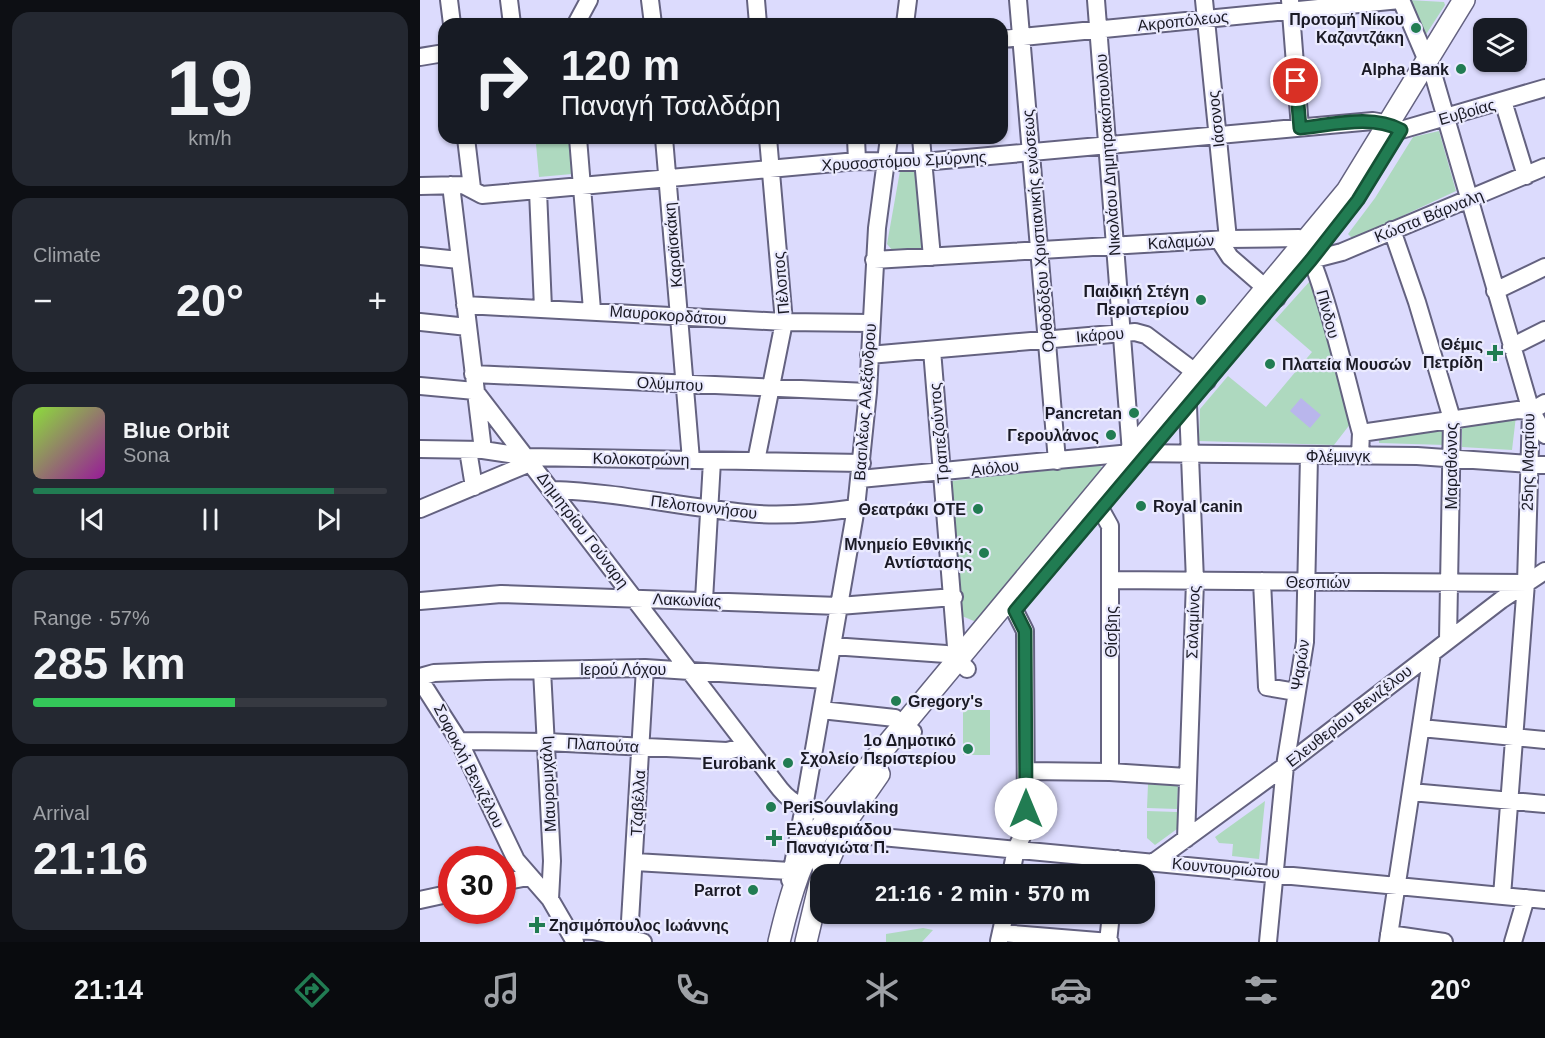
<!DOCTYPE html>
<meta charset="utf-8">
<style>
body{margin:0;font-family:Arial,sans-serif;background:#242831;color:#f1f3f6;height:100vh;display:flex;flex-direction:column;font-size:22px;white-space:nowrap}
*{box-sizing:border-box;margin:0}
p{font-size:20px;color:#9ea1a6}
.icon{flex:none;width:33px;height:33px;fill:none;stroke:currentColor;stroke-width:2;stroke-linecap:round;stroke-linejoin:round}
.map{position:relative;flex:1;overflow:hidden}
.drawer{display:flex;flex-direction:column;gap:12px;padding:12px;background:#0d0f14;width:420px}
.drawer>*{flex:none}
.guide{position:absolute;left:18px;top:18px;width:570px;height:126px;border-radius:18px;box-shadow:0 2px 4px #0004;background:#171b24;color:#f1f3f6;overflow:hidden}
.fabs{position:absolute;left:1053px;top:18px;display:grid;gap:12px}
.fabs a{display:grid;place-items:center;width:54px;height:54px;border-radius:12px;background:#171b24;box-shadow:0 2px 4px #0004;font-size:30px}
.speed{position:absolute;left:18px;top:846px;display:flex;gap:12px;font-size:30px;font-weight:700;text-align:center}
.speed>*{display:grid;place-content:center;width:78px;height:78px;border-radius:50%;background:#171b24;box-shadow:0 2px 4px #0004;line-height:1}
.speed .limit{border:9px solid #d22;background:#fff;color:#111}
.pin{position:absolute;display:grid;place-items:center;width:51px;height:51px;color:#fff;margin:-26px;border:3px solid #fff;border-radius:50%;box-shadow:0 2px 6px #0007}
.me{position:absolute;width:66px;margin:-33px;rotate:0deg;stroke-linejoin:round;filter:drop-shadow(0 0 4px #0008)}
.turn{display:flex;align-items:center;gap:21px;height:126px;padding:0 24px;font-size:27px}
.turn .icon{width:78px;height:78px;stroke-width:2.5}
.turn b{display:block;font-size:42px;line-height:51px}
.big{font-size:45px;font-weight:700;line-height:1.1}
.drawer .widget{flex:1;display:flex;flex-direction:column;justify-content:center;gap:9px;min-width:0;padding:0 21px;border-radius:18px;background:#242831}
.drawer .dial{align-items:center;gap:0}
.dial b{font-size:78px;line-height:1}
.song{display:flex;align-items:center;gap:18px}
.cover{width:72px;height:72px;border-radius:9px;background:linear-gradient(135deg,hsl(90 70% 55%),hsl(300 70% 35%))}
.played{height:6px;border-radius:3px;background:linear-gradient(90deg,#217c52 85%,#363941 85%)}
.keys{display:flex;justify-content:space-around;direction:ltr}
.heat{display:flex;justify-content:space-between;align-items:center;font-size:33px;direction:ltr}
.charge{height:9px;border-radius:4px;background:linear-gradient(90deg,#34c759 57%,#363941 0)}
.trip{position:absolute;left:390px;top:864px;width:345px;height:60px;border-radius:18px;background:#171b24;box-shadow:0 2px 4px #0004;font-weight:700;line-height:60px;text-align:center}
.tabs{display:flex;height:96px;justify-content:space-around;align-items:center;background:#090b0e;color:#9ea1a6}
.tabs .icon{width:42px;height:42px}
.tabs .on{color:#217c52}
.tabs b{font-size:27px;color:#f1f3f6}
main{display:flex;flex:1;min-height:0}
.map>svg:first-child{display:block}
</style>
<main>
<section class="drawer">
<div class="widget dial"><b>19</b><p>km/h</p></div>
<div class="widget"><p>Climate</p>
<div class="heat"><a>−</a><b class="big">20°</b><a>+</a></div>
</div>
<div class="widget">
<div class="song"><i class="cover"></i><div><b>Blue Orbit</b><p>Sona</p></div></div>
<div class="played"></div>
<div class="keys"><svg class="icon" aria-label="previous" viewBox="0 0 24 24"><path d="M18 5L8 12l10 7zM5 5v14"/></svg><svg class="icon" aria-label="pause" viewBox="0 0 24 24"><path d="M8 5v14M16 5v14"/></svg><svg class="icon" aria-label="next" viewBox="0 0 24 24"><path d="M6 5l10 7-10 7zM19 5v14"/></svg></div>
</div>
<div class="widget"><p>Range · 57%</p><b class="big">285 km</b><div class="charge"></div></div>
<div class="widget"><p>Arrival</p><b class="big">21:16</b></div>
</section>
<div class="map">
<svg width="1125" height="942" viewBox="0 0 1125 942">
<rect width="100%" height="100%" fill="#dcdbfd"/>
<path fill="#aed9bf" d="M988,0L1024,2L1025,5L1005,36Z
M1019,131L1036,191L933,239L928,234L955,198L993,137Z
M149,141L152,174L119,177L116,144Z
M480,171H500L508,249L473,251L467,244Z
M890,281L931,423L914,445L779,441L780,409L808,376L846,407L892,352L855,320Z
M1096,416L1092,450L1042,447V426Z
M1025,429V445L959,443V440Z
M678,465L684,468L561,624L542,616L531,481Z
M543,710H570V755H543Z
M728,784L758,785L757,809L727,808Z
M845,801L839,859L812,856L813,844L799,843L795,837Z
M727,811L757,812V829L735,845L727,838Z
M503,928L513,930L502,942H466V934Z"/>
<path fill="#b9b6ec" d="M881,398L901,415L890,428L870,411Z"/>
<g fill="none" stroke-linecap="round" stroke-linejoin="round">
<g stroke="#646280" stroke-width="20">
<path id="minor" d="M29,0L32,24
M89,0L92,24
M230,0L233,24
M336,0L338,24
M598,0L637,461
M676,0L711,453
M784,0L808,239
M870,0L880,128
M981,0L1014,77L1111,411L1106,583L1082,896
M156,24L169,0
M485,24L488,0
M582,39L980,0
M0,57L24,53
M1083,101L1106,176
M46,138L52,188
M158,138L172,310
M244,138L271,460
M436,138L437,161
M501,138L512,257
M31,185L63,450
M0,186L43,185L62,195L437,161L503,162L953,121L970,124L981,130L1125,88
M118,191L123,308
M972,230L997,302L1032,419L1028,640
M799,240L810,257L857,298
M0,256L39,260
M454,260L808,239L879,238C899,255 931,399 941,433L940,455
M891,260L922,252L1125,167
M1075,291L1125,267
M45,305L364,322L450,323
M0,322L48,327
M1091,347L1125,330
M512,350L537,659L547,669
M449,355L715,332L726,335L787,381
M53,374L448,392
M0,386L55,391
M55,391L360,789C372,804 392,814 412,811
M1111,411L1125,403
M1112,412L1125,435
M941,433L1098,410L1111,411
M0,449L63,450L108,457L442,463
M48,450L54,487
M336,461L364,322L348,138
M440,479L711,453L997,456L1125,465
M133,490C197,492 261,507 326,513C361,517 401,513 436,508
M671,499L680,508L690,526V772
M0,509L105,465L108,457
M691,580L1106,583
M842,581L847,687L876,692
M284,600L292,461
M0,601L81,594L419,606L534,597
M584,603L595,611L605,631L606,828L596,849L591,874
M412,646L526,654L537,659
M122,670L132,861L130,899
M0,677L14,673L66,671L225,668L406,680
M0,680L39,741L96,860L130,899L155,942
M401,710L475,718L493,732
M1001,728L1125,740
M39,741L126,742L307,751L327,746
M606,771L690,772L766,777
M991,792L1125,804
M766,839L775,581L768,406
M417,840L451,836L1125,900
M215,862L370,871
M734,862L865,766L1081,600L1125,571
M403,874L385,825L384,807L436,508L448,392L457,228L469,138
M695,874L697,859
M370,880L382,817
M82,882L108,877
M0,900L32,893
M150,930L173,931L223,942
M582,933L690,942
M969,934L1024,942
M209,938L225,668
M579,941L585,914
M688,942L691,914
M848,942L865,766L885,642L889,456
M968,942L1012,653
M1093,942L1106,898"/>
</g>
<g stroke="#646280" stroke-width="24">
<path id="major" d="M403,874L425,823L459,774
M359,942C370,895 383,850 412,811L927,191L1044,0
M386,942L400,883"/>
</g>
<use href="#minor" stroke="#fff" stroke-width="16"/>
<use href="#major" stroke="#fff" stroke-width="21"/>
</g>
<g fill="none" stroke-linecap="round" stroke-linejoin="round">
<g stroke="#155135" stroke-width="15">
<path id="route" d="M606,809L605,631L595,611L891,260L938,200L981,130C952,114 912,125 880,128L876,81"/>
</g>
<use href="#route" stroke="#217c52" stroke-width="10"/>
</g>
<g fill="#217c52" stroke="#eaeafe" stroke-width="2">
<circle cx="996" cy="28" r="6"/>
<circle cx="1041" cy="69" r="6"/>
<circle cx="781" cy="300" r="6"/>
<path d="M1072 344h6v6h6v6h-6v6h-6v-6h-6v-6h6z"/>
<circle cx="850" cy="364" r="6"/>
<circle cx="714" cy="413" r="6"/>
<circle cx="691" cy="435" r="6"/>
<circle cx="721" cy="506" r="6"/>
<circle cx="558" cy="509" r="6"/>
<circle cx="564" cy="553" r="6"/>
<circle cx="476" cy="701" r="6"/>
<circle cx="548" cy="749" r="6"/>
<circle cx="368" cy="763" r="6"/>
<circle cx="351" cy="807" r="6"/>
<path d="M351 829h6v6h6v6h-6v6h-6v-6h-6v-6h6z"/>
<circle cx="333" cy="890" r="6"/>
<path d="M114 916h6v6h6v6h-6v6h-6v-6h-6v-6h6z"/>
</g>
<g text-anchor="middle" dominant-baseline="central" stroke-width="4.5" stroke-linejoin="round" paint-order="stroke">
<g font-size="16" font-weight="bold" fill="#1a1a25" stroke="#eaeafe" text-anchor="end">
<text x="984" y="19">Προτομή Νίκου<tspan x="984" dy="18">Καζαντζάκη</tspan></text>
<text x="1029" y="69">Alpha Bank</text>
<text x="769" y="291">Παιδική Στέγη<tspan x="769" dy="18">Περιστερίου</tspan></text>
<text x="1063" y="344">Θέμις<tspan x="1063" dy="18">Πετρίδη</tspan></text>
<text x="862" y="364" text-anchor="start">Πλατεία Μουσών</text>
<text x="702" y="413">Pancretan</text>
<text x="679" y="435">Γερουλάνος</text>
<text x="733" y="506" text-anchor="start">Royal canin</text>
<text x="546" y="509">Θεατράκι ΟΤΕ</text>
<text x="552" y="544">Μνημείο Εθνικής<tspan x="552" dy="18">Αντίστασης</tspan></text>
<text x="488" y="701" text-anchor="start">Gregory's</text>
<text x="536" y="740">1ο Δημοτικό<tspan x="536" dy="18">Σχολείο Περιστερίου</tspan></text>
<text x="356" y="763">Eurobank</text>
<text x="363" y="807" text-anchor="start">PeriSouvlaking</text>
<text x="366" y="829" text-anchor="start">Ελευθεριάδου<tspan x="366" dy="18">Παναγιώτα Π.</tspan></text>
<text x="321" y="890">Parrot</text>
<text x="129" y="925" text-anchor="start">Ζησιμόπουλος Ιωάννης</text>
</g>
<g font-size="16" fill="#1a1a25" stroke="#eaeafe">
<text transform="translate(763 21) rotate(-6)">Ακροπόλεως</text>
<text transform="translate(1047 112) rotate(-16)">Ευβοίας</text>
<text transform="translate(796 119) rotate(-96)">Ιάσονος</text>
<text transform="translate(688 155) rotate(-94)">Νικολάου Δημητρακόπουλου</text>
<text transform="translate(484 161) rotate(-3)">Χρυσοστόμου Σμύρνης</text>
<text transform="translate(1009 216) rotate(-22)">Κώστα Βάρναλη</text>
<text transform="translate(618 231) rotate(-95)">Ορθοδόξου Χριστιανικής ενώσεως</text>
<text transform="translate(761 242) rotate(-3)">Καλαμών</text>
<text transform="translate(253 245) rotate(-95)">Καραϊσκάκη</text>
<text transform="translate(361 283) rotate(-95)">Πέλοπος</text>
<text transform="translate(908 314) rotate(75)">Πίνδου</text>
<text transform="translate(248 315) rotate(4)">Μαυροκορδάτου</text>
<text transform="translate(680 335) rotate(-5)">Ικάρου</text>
<text transform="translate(250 384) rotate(3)">Ολύμπου</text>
<text transform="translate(445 402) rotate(-86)">Βασιλέως Αλεξάνδρου</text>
<text transform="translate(519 433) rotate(-95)">Τραπεζούντος</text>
<text x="918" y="456">Φλέμινγκ</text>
<text transform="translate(221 459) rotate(1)">Κολοκοτρώνη</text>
<text transform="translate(1108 462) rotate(-89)">25ης Μαρτίου</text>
<text transform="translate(1031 466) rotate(-90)">Μαραθώνος</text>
<text transform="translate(575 468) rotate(-6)">Αιόλου</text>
<text transform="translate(284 507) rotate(7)">Πελοποννήσου</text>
<text transform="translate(163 530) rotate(53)">Δημητρίου Γούναρη</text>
<text x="898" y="582">Θεσπιών</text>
<text transform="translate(267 600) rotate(2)">Λακωνίας</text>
<text transform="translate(773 622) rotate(-88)">Σαλαμίνος</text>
<text transform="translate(691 632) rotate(-90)">Θίσβης</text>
<text transform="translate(880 665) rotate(-81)">Ψαρών</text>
<text x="203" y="669">Ιερού Λόχου</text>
<text transform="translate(929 716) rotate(-38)">Ελευθερίου Βενιζέλου</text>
<text transform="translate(183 745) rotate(3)">Πλαπούτα</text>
<text transform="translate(49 766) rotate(63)">Σοφοκλή Βενιζέλου</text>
<text transform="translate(128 784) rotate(-93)">Μαυρομιχάλη</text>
<text transform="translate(218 803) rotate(-87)">Τζαβέλλα</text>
<text transform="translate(806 868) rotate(5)">Κουντουριώτου</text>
</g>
</g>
</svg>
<div class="fabs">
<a><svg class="icon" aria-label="layers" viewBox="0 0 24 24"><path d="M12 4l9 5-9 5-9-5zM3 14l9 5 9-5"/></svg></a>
</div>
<div class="speed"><div class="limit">30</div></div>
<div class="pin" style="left:876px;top:81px;background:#d93025"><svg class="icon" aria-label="arrive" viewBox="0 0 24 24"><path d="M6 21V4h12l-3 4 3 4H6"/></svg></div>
<svg class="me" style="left:606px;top:809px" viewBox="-20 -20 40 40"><circle r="19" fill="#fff"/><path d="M0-13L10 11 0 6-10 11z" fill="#217c52"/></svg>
<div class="trip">21:16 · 2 min · 570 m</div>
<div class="guide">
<div class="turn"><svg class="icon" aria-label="right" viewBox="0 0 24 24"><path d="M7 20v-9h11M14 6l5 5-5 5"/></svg><div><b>120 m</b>Παναγή Τσαλδάρη</div></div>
</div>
</div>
</main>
<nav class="tabs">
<b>21:14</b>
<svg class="icon on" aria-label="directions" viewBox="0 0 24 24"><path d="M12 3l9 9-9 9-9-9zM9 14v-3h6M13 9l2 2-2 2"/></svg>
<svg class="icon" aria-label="music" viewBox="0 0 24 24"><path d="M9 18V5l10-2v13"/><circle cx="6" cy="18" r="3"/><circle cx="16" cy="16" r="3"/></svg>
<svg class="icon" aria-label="phone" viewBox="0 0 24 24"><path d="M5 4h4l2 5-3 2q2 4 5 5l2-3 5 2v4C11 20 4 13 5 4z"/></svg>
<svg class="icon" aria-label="climate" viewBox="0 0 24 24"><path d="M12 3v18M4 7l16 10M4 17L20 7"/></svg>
<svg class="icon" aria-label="car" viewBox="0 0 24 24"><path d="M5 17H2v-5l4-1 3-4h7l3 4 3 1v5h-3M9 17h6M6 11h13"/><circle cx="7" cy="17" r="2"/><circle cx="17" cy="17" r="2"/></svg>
<svg class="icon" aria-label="filters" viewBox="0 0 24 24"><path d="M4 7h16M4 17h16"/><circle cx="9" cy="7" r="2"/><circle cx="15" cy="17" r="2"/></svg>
<b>20°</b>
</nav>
